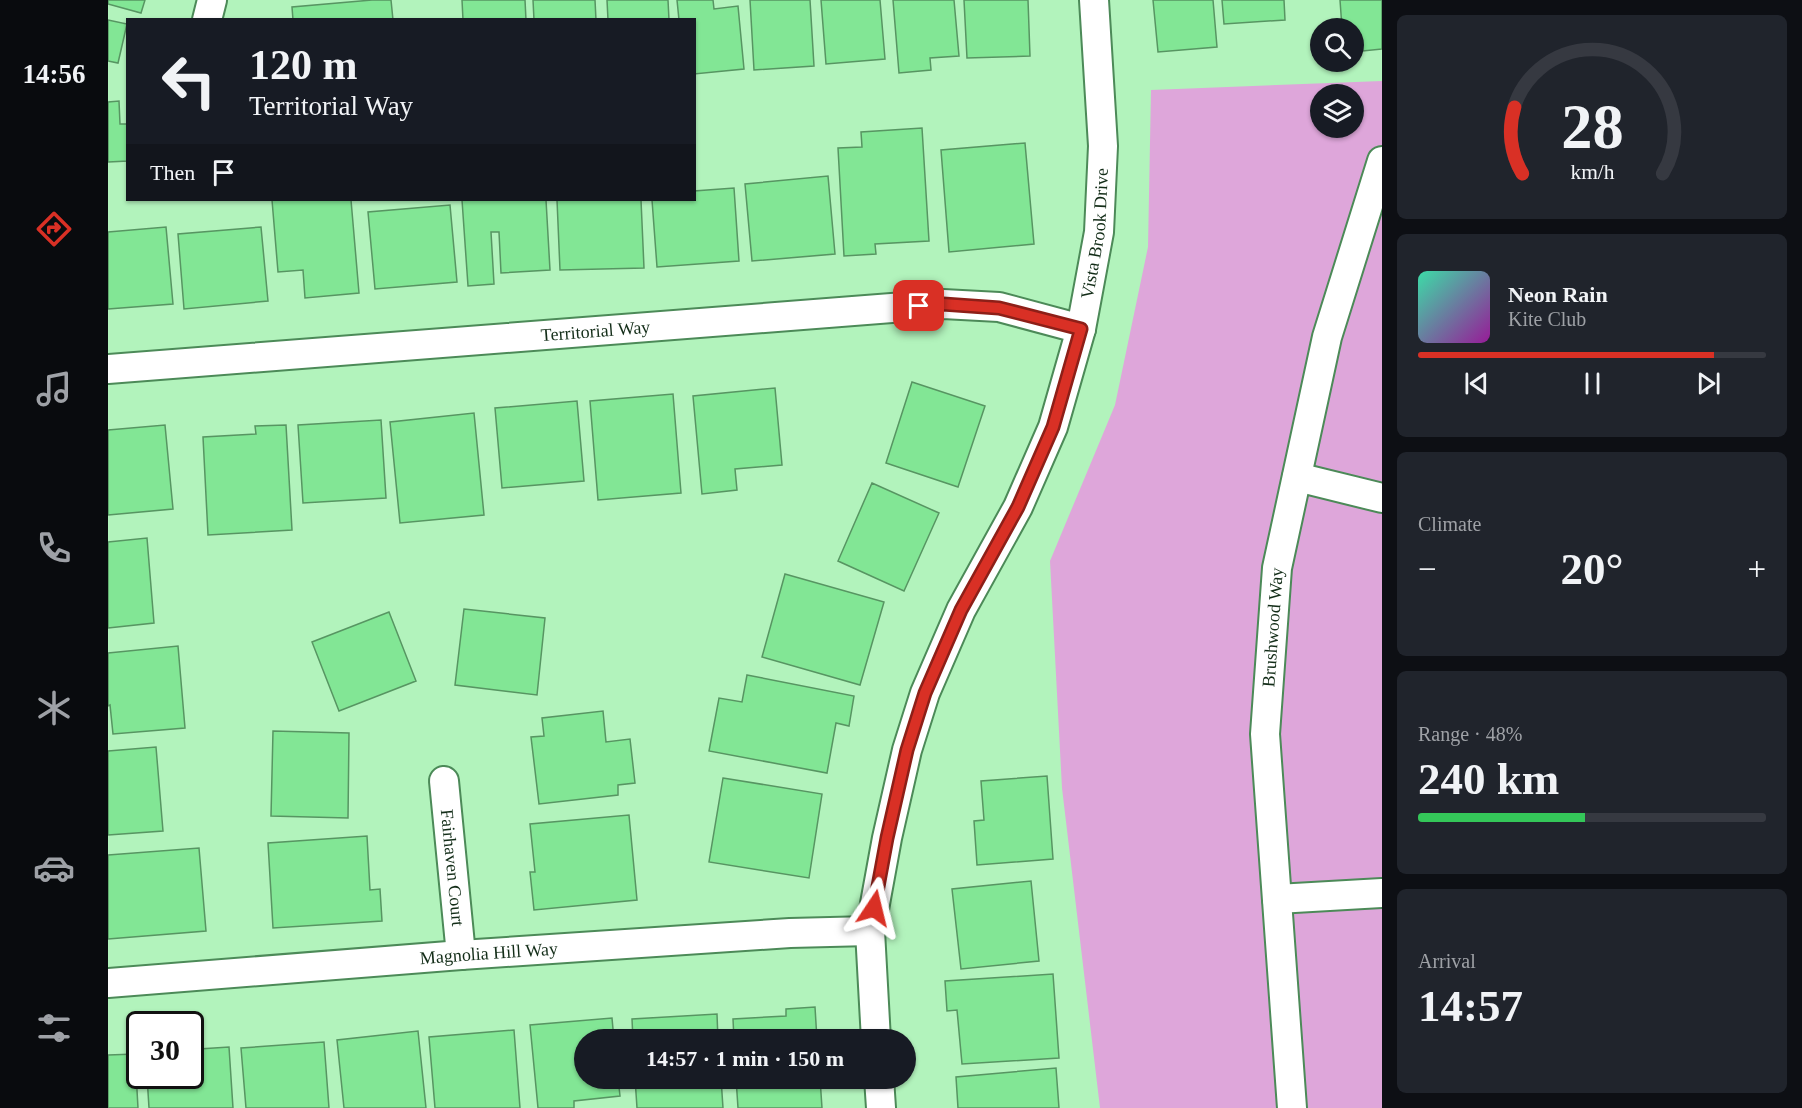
<!DOCTYPE html>
<meta charset="utf-8">
<style>
body{margin:0;font-family:"Times New Roman",serif;background:#20242c;color:#f1f3f6;height:100vh;display:flex;flex-direction:column;font-size:22px;white-space:nowrap}
*{box-sizing:border-box;margin:0}
p{font-size:20px;color:#9ea1a6}
.icon{flex:none;width:33px;height:33px;fill:none;stroke:currentColor;stroke-width:2;stroke-linecap:round;stroke-linejoin:round}
.map{position:relative;flex:1;overflow:hidden}
.sheet{display:flex;flex-direction:column;gap:15px;padding:15px;background:#0d0f14;width:420px}
.sheet>*{flex:none}
.guide{position:absolute;left:18px;top:18px;width:570px;height:183px;border-radius:0px;box-shadow:0 2px 4px #0004;background:#171b24;color:#f1f3f6;overflow:hidden}
.tools{position:absolute;left:1202px;top:18px;display:grid;gap:12px}
.tools a{display:grid;place-items:center;width:54px;height:54px;border-radius:50%;background:#171b24;box-shadow:0 2px 4px #0004;font-size:30px}
.speed{position:absolute;left:18px;top:1011px;display:flex;gap:12px;font-size:30px;font-weight:700;text-align:center}
.speed>*{display:grid;place-content:center;width:78px;height:78px;border-radius:50%;background:#171b24;box-shadow:0 2px 4px #0004;line-height:1}
.speed .limit{border:3px solid #111;border-radius:9px;background:#fff;color:#111}
.pin{position:absolute;display:grid;place-items:center;width:51px;height:51px;color:#fff;margin:-26px;border-radius:12px;box-shadow:0 3px 9px #0006}
.me{position:absolute;width:66px;margin:-33px;rotate:10deg;stroke-linejoin:round;filter:drop-shadow(0 0 4px #0008)}
.turn{display:flex;align-items:center;gap:21px;height:126px;padding:0 24px;font-size:27px}
.turn .icon{width:78px;height:78px;stroke-width:2.5}
.turn b{display:block;font-size:42px;line-height:51px}
.then{display:flex;align-items:center;height:57px;padding:0 24px;background:#0003;gap:12px;font-size:22px}
.big{font-size:45px;font-weight:800;line-height:1.1}
.sheet .tile{flex:1;display:flex;flex-direction:column;justify-content:center;gap:9px;min-width:0;padding:0 21px;border-radius:9px;background:#20242c}
.sheet .dial{align-items:center;gap:0}
.dial svg{height:156px;overflow:visible;fill:none;stroke:#363941;stroke-width:7;stroke-linecap:round;text-anchor:middle}
.dial text{fill:#f1f3f6;stroke:none}
.song{display:flex;align-items:center;gap:18px}
.cover{width:72px;height:72px;border-radius:9px;background:linear-gradient(135deg,hsl(160 70% 55%),hsl(300 70% 35%))}
.played{height:6px;border-radius:3px;background:linear-gradient(90deg,#d93025 85%,#363941 85%)}
.keys{display:flex;justify-content:space-around;direction:ltr}
.heat{display:flex;justify-content:space-between;align-items:center;font-size:33px;direction:ltr}
.charge{height:9px;border-radius:4px;background:linear-gradient(90deg,#34c759 48%,#363941 0)}
.trip{position:absolute;left:466px;top:1029px;width:342px;height:60px;border-radius:30px;background:#171b24;box-shadow:0 2px 4px #0004;font-weight:800;line-height:60px;text-align:center}
main{display:flex;flex:1;min-height:0}
.tab-bar{display:flex;flex-direction:column;width:108px;justify-content:space-around;align-items:center;background:#090b0e;color:#9ea1a6}
.tab-bar .icon{width:42px;height:42px}
.tab-bar .on{color:#d93025}
.tab-bar b{font-size:27px;color:#f1f3f6}
.map>svg:first-child{display:block}
</style>
<main>
<nav class="tab-bar">
<b>14:56</b>
<svg class="icon on" aria-label="directions" viewBox="0 0 24 24"><path d="M12 3l9 9-9 9-9-9zM9 14v-3h6M13 9l2 2-2 2"/></svg>
<svg class="icon" aria-label="music" viewBox="0 0 24 24"><path d="M9 18V5l10-2v13"/><circle cx="6" cy="18" r="3"/><circle cx="16" cy="16" r="3"/></svg>
<svg class="icon" aria-label="phone" viewBox="0 0 24 24"><path d="M5 4h4l2 5-3 2q2 4 5 5l2-3 5 2v4C11 20 4 13 5 4z"/></svg>
<svg class="icon" aria-label="climate" viewBox="0 0 24 24"><path d="M12 3v18M4 7l16 10M4 17L20 7"/></svg>
<svg class="icon" aria-label="car" viewBox="0 0 24 24"><path d="M5 17H2v-5l4-1 3-4h7l3 4 3 1v5h-3M9 17h6M6 11h13"/><circle cx="7" cy="17" r="2"/><circle cx="17" cy="17" r="2"/></svg>
<svg class="icon" aria-label="filters" viewBox="0 0 24 24"><path d="M4 7h16M4 17h16"/><circle cx="9" cy="7" r="2"/><circle cx="15" cy="17" r="2"/></svg>
</nav>
<div class="map">
<svg width="1274" height="1108" viewBox="0 0 1274 1108">
<rect width="100%" height="100%" fill="#b2f3bc"/>
<path fill="#dea6da" fill-rule="evenodd" d="M1274,81V1108H992L954,788L942,561L1007,405L1040,247L1043,90ZM1212,94H1245V128H1212Z"/>
<path fill="#82e695" stroke="#579562" stroke-width="1.5" d="M0,0H37L33,13L0,4Z
M264,0H283L285,20H185L184,7Z
M354,0H417L418,20H355Z
M425,0H487L488,20H426Z
M499,0H560L561,20H500Z
M569,0H605L606,9L630,6L636,69L586,74V20H571Z
M642,0H702L706,66L646,70Z
M713,0H772L777,59L718,64Z
M785,0H846L851,56L822,58L823,70L791,73Z
M856,0H920L922,56L859,58Z
M1045,0H1105L1109,47L1050,52Z
M1114,0H1176L1177,20L1116,24Z
M1232,0H1274V49L1245,52V28H1234Z
M0,20L19,24L10,63L0,61Z
M11,101L12,124H20V161L0,162V102Z
M814,128L821,241L767,244L768,254L736,256L730,148L754,147L753,132Z
M917,143L926,244L841,252L833,150Z
M720,176L727,254L644,261L637,184Z
M626,188L631,261L549,267L544,200H586V191Z
M164,200H243L251,293L197,298L195,270L170,272Z
M354,200H438L442,270L393,273L391,232H383L386,284L360,286Z
M449,200H533L536,268L452,270Z
M342,205L349,282L267,289L260,212Z
M58,227L65,304L0,309V232Z
M153,227L160,301L76,309L70,234Z
M804,382L877,406L850,487L778,463Z
M667,388L674,465L627,469L629,490L594,494L585,396Z
M565,394L573,493L490,500L482,401Z
M469,401L476,481L394,488L387,408Z
M366,413L376,515L292,523L282,422Z
M273,420L278,498L195,503L190,425Z
M57,425L65,509L0,515V430Z
M178,425L184,530L100,535L95,437L148,434L147,426Z
M764,483L831,513L796,591L730,561Z
M39,538L46,623L0,628V542Z
M677,574L776,602L752,685L654,657Z
M356,609L437,618L429,695L347,685Z
M281,612L308,681L231,711L204,642Z
M70,646L77,728L5,734L2,705L0,706V653Z
M639,675L746,696L741,726L728,723L719,773L601,751L611,698L634,702Z
M495,711L498,742L522,739L527,783L510,785V795L431,804L423,737L436,736L434,718Z
M165,731L241,733L240,818L163,816Z
M48,747L55,831L0,835V751Z
M939,776L945,859L869,865L866,821L876,820L873,781Z
M615,778L714,794L701,878L601,862Z
M521,815L529,900L426,910L422,872H427L422,824Z
M259,836L262,890L272,889L274,921L165,928L160,843Z
M91,848L98,931L0,939V855Z
M923,881L931,961L853,969L844,889Z
M945,974L951,1058L854,1064L849,1010L839,1011L837,981Z
M707,1007L709,1040H626L625,1019L678,1016V1009Z
M609,1014L610,1040H525L524,1019Z
M504,1018L506,1040H477V1078H510L512,1096L466,1101V1108H430L422,1025Z
M406,1030L412,1108H327L321,1037Z
M310,1031L318,1108H236L229,1040Z
M216,1042L221,1108H138L133,1048Z
M121,1047L125,1108H41L39,1076H82V1060L92,1059L91,1049Z
M27,1054L30,1108H0V1055Z
M948,1068L951,1108H850L848,1077Z
M527,1078H613L615,1108H529Z
M628,1078H712L714,1108H630Z"/>
<g fill="none" stroke-linecap="round" stroke-linejoin="round">
<g stroke="#4c8a58" stroke-width="32">
<g id="minor">
<path d="M99,20L104,0"/>
<path id="s1" d="M0,369L835,304L891,307L973,329"/>
<path d="M1189,477L1274,498"/>
<path id="s2" d="M336,781L353,955"/>
<path d="M1169,899L1274,893"/>
<path id="s3" d="M0,983L353,955L682,933L762,931"/>
<path id="s4" d="M768,1040L762,931L779,838L799,750L817,693L853,610L910,507L945,427L973,329L991,232L995,146L986,0"/>
<path d="M771,1078L773,1108"/>
<path id="s5" d="M1184,1108L1157,734L1169,568L1219,337L1274,161"/>
</g>
</g>
<use href="#minor" stroke="#fff" stroke-width="28"/>
</g>
<g fill="none" stroke-linecap="round" stroke-linejoin="round">
<g stroke="#8d1f18" stroke-width="15">
<path id="route" d="M766,908L779,838L799,750L817,693L853,610L910,507L945,427L973,329L891,308L835,304L811,306"/>
</g>
<use href="#route" stroke="#d93025" stroke-width="10"/>
</g>
<g text-anchor="middle" dominant-baseline="central" stroke-width="4.5" stroke-linejoin="round" paint-order="stroke">
<g font-size="18" fill="#132d18" stroke="#b2f3bc">
<text stroke="none"><textPath href="#s4" startOffset="848">Vista Brook Drive</textPath></text>
<text stroke="none"><textPath href="#s1" startOffset="489">Territorial Way</textPath></text>
<text stroke="none"><textPath href="#s5" startOffset="482">Brushwood Way</textPath></text>
<text stroke="none"><textPath href="#s2" startOffset="87">Fairhaven Court</textPath></text>
<text stroke="none"><textPath href="#s3" startOffset="382">Magnolia Hill Way</textPath></text>
</g>
</g>
</svg>
<div class="tools">
<a><svg class="icon" aria-label="search" viewBox="0 0 24 24"><circle cx="10" cy="10" r="6"/><path d="M15 15l6 6"/></svg></a>
<a><svg class="icon" aria-label="layers" viewBox="0 0 24 24"><path d="M12 4l9 5-9 5-9-5zM3 14l9 5 9-5"/></svg></a>
</div>
<div class="speed"><div class="limit">30</div></div>
<div class="pin" style="left:811px;top:306px;background:#d93025"><svg class="icon" aria-label="arrive" viewBox="0 0 24 24"><path d="M6 21V4h12l-3 4 3 4H6"/></svg></div>
<svg class="me" style="left:766px;top:908px" viewBox="-20 -20 40 40"><path d="M0-17L14 15 0 8-14 15z" fill="#d93025" stroke="#fff" stroke-width="4"/></svg>
<div class="trip">14:57 · 1 min · 150 m</div>
<div class="guide">
<div class="turn"><svg class="icon" aria-label="left" viewBox="0 0 24 24"><path d="M17 20v-9H6M10 6l-5 5 5 5"/></svg><div><b>120 m</b>Territorial Way</div></div>
<div class="then">Then<svg class="icon" aria-label="arrive" viewBox="0 0 24 24"><path d="M6 21V4h12l-3 4 3 4H6"/></svg></div>
</div>
</div>
<section class="sheet">
<div class="tile dial"><svg viewBox="0 0 100 80">
<path d="M14 69A42 42 0 1 1 86 69"/>
<path d="M14 69A42 42 0 0 1 10 35" stroke="#d93025"/>
<text x="50" y="56" font-size="32" font-weight="700">28</text>
<text x="50" y="72" font-size="11">km/h</text>
</svg></div>
<div class="tile">
<div class="song"><i class="cover"></i><div><b>Neon Rain</b><p>Kite Club</p></div></div>
<div class="played"></div>
<div class="keys"><svg class="icon" aria-label="previous" viewBox="0 0 24 24"><path d="M18 5L8 12l10 7zM5 5v14"/></svg><svg class="icon" aria-label="pause" viewBox="0 0 24 24"><path d="M8 5v14M16 5v14"/></svg><svg class="icon" aria-label="next" viewBox="0 0 24 24"><path d="M6 5l10 7-10 7zM19 5v14"/></svg></div>
</div>
<div class="tile"><p>Climate</p>
<div class="heat"><a>−</a><b class="big">20°</b><a>+</a></div>
</div>
<div class="tile"><p>Range · 48%</p><b class="big">240 km</b><div class="charge"></div></div>
<div class="tile"><p>Arrival</p><b class="big">14:57</b></div>
</section>
</main>
